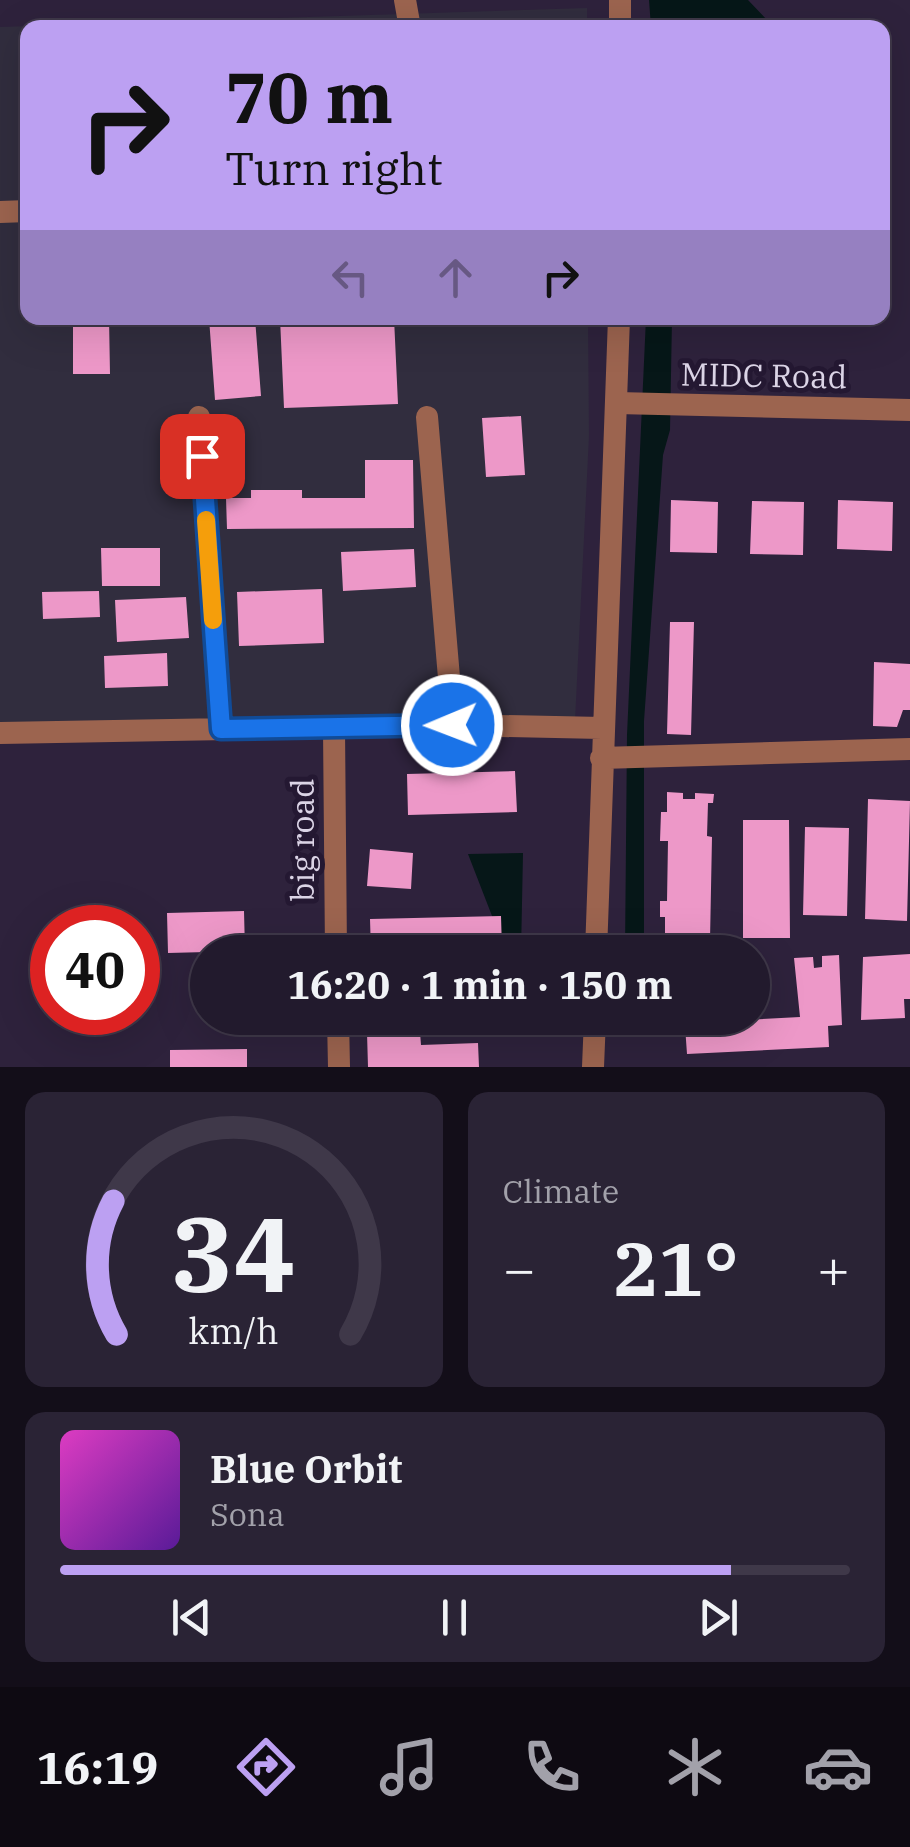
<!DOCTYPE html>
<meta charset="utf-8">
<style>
body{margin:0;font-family:"IBM Plex Serif",serif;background:#2a2335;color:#f1f3f6;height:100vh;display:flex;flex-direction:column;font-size:38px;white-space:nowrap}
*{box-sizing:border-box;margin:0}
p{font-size:32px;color:#a2a1aa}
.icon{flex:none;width:55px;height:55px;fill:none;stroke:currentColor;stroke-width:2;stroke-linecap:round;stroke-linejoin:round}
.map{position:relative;height:1067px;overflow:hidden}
.drawer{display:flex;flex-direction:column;gap:25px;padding:25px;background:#130e19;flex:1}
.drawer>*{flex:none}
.hud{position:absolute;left:20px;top:20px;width:870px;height:305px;border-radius:20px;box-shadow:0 10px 40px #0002,0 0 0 2px #3f3849;background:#bca0f2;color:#111;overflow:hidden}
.speed{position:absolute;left:30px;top:905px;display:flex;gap:20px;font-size:50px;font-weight:700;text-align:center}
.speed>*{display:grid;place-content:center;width:130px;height:130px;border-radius:50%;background:#221a2d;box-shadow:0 10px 40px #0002,0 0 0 2px #3f3849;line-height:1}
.speed .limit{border:15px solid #d22;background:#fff;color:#111}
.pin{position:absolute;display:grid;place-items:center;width:85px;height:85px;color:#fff;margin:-42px;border-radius:20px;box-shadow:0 5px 15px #0006}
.me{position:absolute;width:110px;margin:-55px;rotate:269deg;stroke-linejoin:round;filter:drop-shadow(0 0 8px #0008)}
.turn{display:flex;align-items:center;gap:35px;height:210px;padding:0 40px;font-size:45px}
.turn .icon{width:130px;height:130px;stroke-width:2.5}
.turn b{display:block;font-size:70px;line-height:85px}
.lanes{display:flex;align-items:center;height:95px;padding:0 40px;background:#0003;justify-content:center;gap:50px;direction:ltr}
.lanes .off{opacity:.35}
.big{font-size:75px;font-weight:700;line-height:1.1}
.drawer .tile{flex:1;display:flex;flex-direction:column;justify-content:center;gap:15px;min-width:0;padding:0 35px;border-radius:20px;background:#2a2335}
.drawer .dial{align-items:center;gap:0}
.dial svg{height:260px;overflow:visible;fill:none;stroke:#3f3849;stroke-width:7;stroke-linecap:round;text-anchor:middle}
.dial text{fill:#f1f3f6;stroke:none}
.song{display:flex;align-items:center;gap:30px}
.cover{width:120px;height:120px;border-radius:15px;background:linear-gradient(135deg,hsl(310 70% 55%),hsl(270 70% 35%))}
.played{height:10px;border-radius:5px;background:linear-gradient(90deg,#bca0f2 85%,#3f3849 85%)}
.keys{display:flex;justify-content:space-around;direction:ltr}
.heat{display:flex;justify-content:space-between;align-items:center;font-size:55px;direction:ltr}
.drawer .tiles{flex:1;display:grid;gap:25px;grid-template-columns:1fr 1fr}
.tile:last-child{grid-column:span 2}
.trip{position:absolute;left:190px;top:935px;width:580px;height:100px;border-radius:50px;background:#221a2d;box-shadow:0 10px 40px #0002,0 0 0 2px #3f3849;font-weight:700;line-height:100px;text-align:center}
.dock{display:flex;height:160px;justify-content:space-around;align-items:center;background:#0e0a12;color:#a2a1aa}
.dock .icon{width:70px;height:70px}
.dock .current{color:#bca0f2}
.dock b{font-size:45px;color:#f1f3f6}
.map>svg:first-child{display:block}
</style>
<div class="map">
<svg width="910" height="1067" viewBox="0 0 910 1067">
<rect width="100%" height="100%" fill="#2e223c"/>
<path fill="#312d3e" d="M587,8V28H28V318H588L589,436L575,721L0,727V27Z"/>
<path fill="#061718" d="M649,0H748L769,22L787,27H651Z
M646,318H672L670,430L663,455L644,721V952H625L627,735Z
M523,853L521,952H506L468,854Z"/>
<path fill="#ed98c8" d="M73,318H109L110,374H73Z
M209,318H255L261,396L215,400Z
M280,318H394L398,404L284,408Z
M521,416L525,475L486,477L482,418Z
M365,460H413L414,528L227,529L226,498H251V490H302V498H365Z
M671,500L718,502L717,553L670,552Z
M838,500L893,502L892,551L837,549Z
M752,501L804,502L803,555L750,554Z
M101,548H160V586H102Z
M414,549L416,587L343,591L341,552Z
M322,589L324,643L239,646L237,592Z
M99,591L100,617L43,619L42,592Z
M186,597L189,638L117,642L115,600Z
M670,622H694L691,735L667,734Z
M167,653L168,686L105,688L104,656Z
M874,662L910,664V710H903L897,727L873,726Z
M515,771L517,812L408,815L407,774Z
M667,792L683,793V799H695V793L714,794L713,803H708L707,836L712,837L710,940L665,938V917H660V901H667L668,841H660L661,812H667Z
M868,799L910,801L907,921L865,919Z
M743,820H789L790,938H743Z
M805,827L849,828L847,916L803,915Z
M370,849L413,853L411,889L367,886Z
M244,911L245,951L168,953L167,913Z
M501,916L502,949L371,952L370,919Z
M910,954V999H904L905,1018L861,1020L863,957Z
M839,955L842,1025L828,1026L829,1047L687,1054L685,1026L656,1028L655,1018H725V1021L800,1017L794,958L813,957L814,968L822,967V956Z
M420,1032L421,1045L478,1043L479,1067H368L367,1033Z
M247,1049V1067H170V1050Z"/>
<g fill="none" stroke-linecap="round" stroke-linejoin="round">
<path stroke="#9c644f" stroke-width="22" d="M405,0L410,28
M620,0V28
M0,212L28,211
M617,403L910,410
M199,417L221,729
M427,417L453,725
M334,728L336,952
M0,733L453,725L602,728
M601,758L910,749
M596,952L619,318
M338,1018L339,1067
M593,1067L595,1018"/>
</g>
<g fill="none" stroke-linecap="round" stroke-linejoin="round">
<g stroke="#114b97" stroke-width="25">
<path id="route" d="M202,456L221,729L452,725"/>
</g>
<use href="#route" stroke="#1a73e8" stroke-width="18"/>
<path stroke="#f59e0b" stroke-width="18" d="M206,520L213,620"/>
</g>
<g text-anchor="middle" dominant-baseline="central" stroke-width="10" stroke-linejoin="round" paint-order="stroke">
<g font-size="32" fill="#dbd4e6" stroke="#241832">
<text transform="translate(764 375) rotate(1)">MIDC Road</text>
<text transform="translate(302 840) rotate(-90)">big road</text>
</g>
</g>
</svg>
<div class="speed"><div class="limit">40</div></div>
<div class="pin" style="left:202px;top:456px;background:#d93025"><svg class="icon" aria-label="arrive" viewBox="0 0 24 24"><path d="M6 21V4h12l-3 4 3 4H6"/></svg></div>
<svg class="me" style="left:452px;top:725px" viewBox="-20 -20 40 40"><circle r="17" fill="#1a73e8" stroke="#fff" stroke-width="3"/><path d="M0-11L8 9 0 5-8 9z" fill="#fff"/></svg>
<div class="trip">16:20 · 1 min · 150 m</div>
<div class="hud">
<div class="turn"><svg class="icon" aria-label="right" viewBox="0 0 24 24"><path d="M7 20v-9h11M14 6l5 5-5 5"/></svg><div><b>70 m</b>Turn right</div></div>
<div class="lanes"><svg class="icon off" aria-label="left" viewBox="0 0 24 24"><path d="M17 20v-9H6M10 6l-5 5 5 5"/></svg><svg class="icon off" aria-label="ahead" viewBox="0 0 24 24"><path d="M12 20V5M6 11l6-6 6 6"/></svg><svg class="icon" aria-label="right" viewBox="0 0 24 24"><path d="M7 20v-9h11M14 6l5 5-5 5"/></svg></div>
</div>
</div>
<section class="drawer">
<div class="tiles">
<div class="tile dial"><svg viewBox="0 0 100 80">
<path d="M14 69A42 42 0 1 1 86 69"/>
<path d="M14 69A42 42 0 0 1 13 28" stroke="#bca0f2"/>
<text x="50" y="56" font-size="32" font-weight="700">34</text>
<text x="50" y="72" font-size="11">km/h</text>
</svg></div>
<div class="tile"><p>Climate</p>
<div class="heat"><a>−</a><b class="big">21°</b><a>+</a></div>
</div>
<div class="tile">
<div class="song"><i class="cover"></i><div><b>Blue Orbit</b><p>Sona</p></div></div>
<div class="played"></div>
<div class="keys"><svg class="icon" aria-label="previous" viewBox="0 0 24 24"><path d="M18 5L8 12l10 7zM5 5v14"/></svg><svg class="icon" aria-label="pause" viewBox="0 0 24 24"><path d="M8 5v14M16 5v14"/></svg><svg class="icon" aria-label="next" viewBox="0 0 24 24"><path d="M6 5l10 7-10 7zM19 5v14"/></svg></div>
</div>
</div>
</section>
<nav class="dock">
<b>16:19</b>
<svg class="icon current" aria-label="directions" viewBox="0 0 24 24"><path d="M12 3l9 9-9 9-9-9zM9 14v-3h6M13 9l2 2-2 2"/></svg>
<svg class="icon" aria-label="music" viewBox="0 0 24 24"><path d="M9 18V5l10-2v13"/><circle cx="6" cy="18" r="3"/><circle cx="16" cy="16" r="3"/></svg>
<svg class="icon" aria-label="phone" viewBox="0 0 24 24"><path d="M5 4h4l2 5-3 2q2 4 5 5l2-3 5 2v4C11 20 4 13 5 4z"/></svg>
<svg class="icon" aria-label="climate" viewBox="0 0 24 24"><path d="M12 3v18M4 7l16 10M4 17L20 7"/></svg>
<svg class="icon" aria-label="car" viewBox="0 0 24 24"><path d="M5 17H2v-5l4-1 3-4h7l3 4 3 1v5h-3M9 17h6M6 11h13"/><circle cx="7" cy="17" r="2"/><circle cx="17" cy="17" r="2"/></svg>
</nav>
